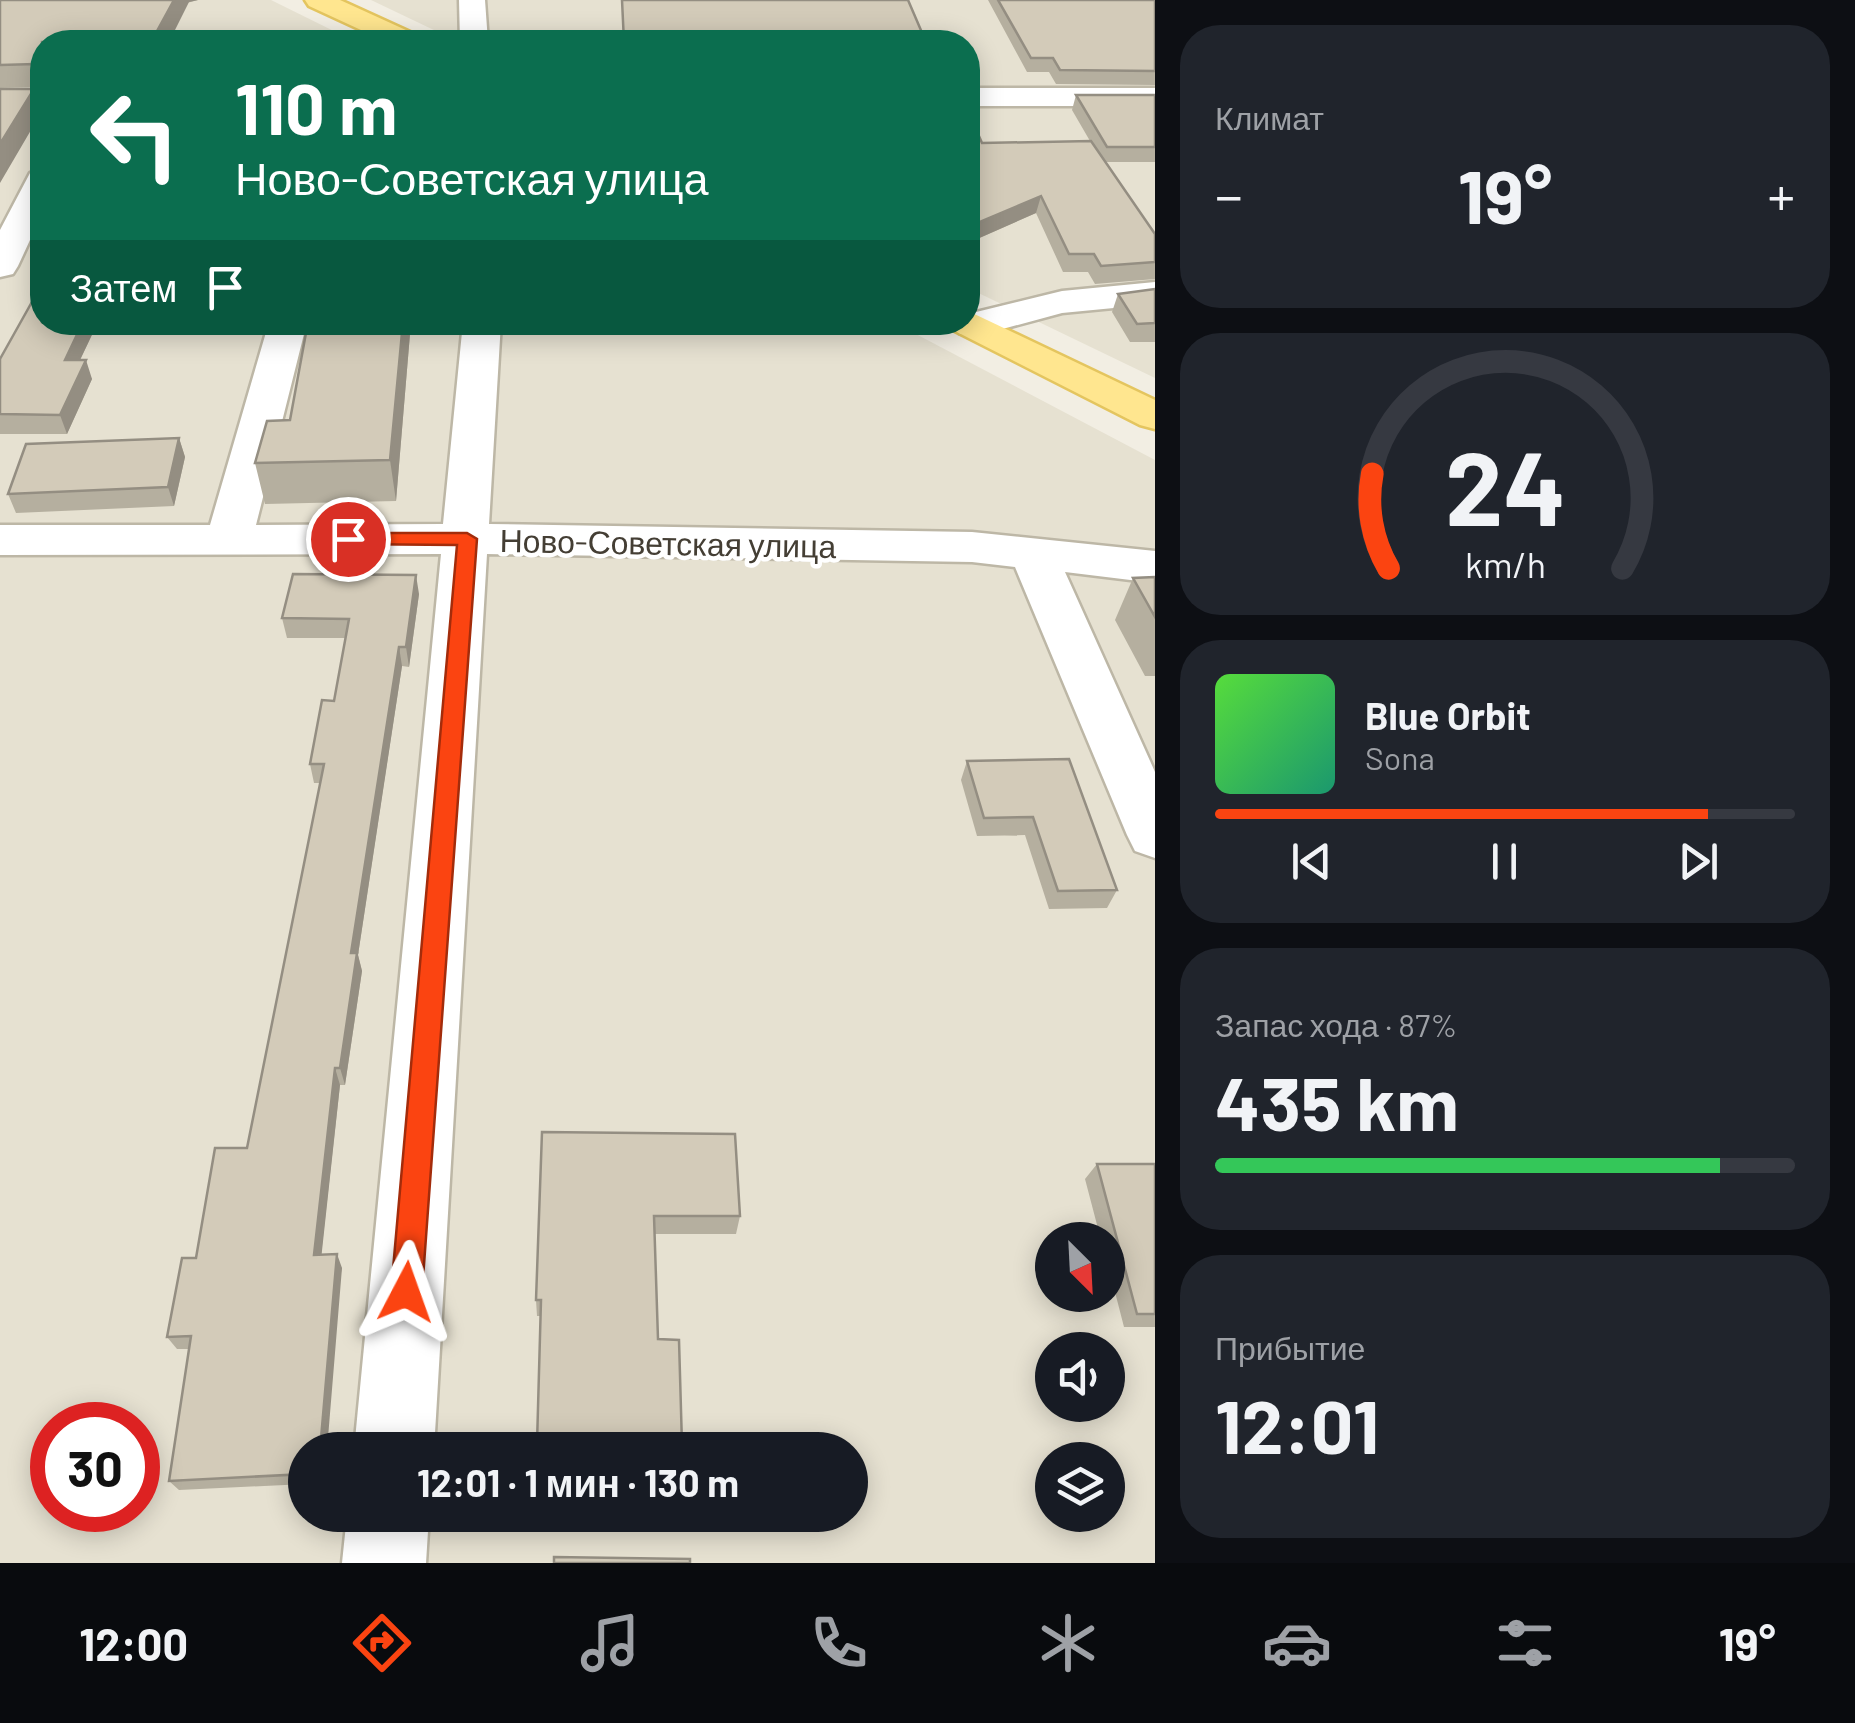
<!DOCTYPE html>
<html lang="ru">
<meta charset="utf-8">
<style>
body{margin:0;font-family:Barlow,sans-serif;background:#20242c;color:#f1f3f6;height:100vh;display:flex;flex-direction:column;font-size:38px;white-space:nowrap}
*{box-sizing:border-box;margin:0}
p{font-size:32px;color:#9ea1a6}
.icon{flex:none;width:55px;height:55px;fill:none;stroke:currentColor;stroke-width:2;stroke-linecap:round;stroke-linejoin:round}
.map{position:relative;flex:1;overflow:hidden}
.side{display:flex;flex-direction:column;gap:25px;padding:25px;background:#0d0f14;width:700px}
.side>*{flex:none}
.guide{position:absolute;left:30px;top:30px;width:950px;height:305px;border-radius:40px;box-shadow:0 5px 25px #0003;background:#0b6e4f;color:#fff;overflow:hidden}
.needle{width:65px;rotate:156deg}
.tools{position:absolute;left:1035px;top:1222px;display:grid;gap:20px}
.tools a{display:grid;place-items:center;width:90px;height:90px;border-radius:50%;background:#171b24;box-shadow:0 5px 25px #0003;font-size:50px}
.speed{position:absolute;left:30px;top:1402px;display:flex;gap:20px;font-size:50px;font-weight:700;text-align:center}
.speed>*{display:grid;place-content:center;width:130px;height:130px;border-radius:50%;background:#171b24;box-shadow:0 5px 25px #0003;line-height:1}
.speed .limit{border:15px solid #d22;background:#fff;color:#111}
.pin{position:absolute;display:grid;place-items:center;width:85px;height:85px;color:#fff;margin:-42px;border:5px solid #fff;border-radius:50%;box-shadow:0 2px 10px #0007}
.me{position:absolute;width:110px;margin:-55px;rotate:4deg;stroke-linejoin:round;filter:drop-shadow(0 0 8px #0008)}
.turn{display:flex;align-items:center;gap:35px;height:210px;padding:0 40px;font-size:45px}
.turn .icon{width:130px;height:130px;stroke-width:2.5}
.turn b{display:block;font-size:70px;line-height:85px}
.then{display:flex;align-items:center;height:95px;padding:0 40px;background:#0003;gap:20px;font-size:38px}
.big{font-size:75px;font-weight:700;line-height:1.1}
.side .tile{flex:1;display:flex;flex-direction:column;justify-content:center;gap:15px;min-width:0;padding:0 35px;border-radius:40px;background:#20242c}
.side .dial{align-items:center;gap:0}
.dial svg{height:260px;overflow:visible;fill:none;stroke:#363941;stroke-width:7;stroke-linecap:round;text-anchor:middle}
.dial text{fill:#f1f3f6;stroke:none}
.song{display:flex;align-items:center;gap:30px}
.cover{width:120px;height:120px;border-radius:15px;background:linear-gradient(135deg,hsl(110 70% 55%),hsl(160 70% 35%))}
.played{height:10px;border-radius:5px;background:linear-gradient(90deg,#fb4411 85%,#363941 85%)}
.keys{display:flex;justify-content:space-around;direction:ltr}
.heat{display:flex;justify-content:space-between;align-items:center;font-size:55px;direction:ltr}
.charge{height:15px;border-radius:8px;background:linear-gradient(90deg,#34c759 87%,#363941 0)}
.trip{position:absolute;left:288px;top:1432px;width:580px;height:100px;border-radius:50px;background:#171b24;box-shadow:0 5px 25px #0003;font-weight:700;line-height:100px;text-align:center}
.menu{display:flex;height:160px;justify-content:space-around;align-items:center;background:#090b0e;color:#9ea1a6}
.menu .icon{width:70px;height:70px}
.menu .active{color:#fb4411}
.menu b{font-size:45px;color:#f1f3f6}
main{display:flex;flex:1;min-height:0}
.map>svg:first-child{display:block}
</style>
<main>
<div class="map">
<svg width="1155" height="1563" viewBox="0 0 1155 1563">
<rect width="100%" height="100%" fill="#f2eee3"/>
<path fill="#e6e1d1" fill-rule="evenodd" d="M0,0H271L356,42H42V322L895,323L1155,460V1563H0ZM1052,1240H1108V1295H1052ZM1052,1350H1108V1405H1052ZM52,1425H138V1510H52ZM305,1450H850V1515H305ZM1052,1460H1108V1515H1052Z
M371,0H1155V378L968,288V42H459Z"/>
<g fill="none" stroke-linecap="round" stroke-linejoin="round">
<g stroke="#bdb7a6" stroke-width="5">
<path id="minor" d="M459,0H485L488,42H460Z
M968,88H1155V106H968Z
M0,91H42V109H0Z
M42,170V214L18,266L13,274L0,277V230L30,173Z
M1155,282V304L1062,313L973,337L959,333L954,325L968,322V314L1062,291Z
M269,322H307L256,525L443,524L463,322H501L489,524L972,532L1155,551V583L1065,572L1155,772V858L1135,851L1127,835L1015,567L972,562L487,554L434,1450H354L441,554L0,555V525H210Z
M347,1515H429L426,1563H342Z"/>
</g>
<g stroke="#e4c55f" stroke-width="5">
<path id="major" d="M305,0H340L419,36L423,42H387L309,6Z
M968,311L1155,400V429L1140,425L953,330L948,322H968Z"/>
</g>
<use href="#minor" fill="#fff" fill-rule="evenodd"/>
<use href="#major" fill="#ffe68f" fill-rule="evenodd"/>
</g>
<path fill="#b5af9f" d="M0,0H198L42,42V94L41,87L0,88Z
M988,0H1155V85L1056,84L1049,72H1027Z
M1076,95H1155V162H1106L1155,234V279L1095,284L1088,272H1063L1036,213L968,243V111L982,143L1090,141L1072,110Z
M42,259V283L37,268Z
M1155,289V342H1130L1112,312L1118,294Z
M98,322L80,360L92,379L67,434H0V359Z
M308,322H411L396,501L265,504L255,463L290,420Z
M179,438L185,457L174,506L16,513L8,494Z
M1155,577V676H1145L1115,620L1133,578Z
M419,594L409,667L402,666L384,783L358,955L362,971L345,1085H340L321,1255L342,1268L305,1450V1484L179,1490L169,1481L189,1349H177L167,1337L196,1258L247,1148L320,783H314L310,764L334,701L345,638H287L282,618Z
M967,761L1117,890L1107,908L1049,909L1025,835L977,836L961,780Z
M542,1132L740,1216L736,1234H654L658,1339L682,1445L681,1450H538L541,1316H537L536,1300Z
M1097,1164H1155V1327H1124L1108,1265V1240H1101L1085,1179Z"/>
<path fill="#948e82" d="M174,0H198L189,2L169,42H151Z
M34,89L41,113L0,183V144Z
M1041,196L1036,213L968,243V227Z
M83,322H98L71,379L65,360Z
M403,322H411L396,501L390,460Z
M86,360L92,379L67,434L60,415Z
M179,438L185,457L174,506L168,487Z
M416,575L419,594L409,667L406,647Z
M399,647L402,666L358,955L362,971L345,1085L340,1068L351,953Z
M335,1068L340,1085L320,1269L314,1255Z
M337,1254L342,1268L327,1450H320Z"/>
<path fill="#d3cbb9" stroke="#948e82" stroke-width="2.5" d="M0,0H174L151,42H42V75L39,81L35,64L0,65Z
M622,0H908L923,35H932L936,42H624Z
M998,0H1155V71L1060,70L1053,58H1031Z
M0,89H34L0,144Z
M1076,95H1155V147H1107Z
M968,111L982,143L1091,141L1155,234V262L1101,266L1094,254H1069L1041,196L968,227Z
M42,284V322H83L65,360H86L60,415L0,414V359Z
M1155,289V323L1137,324L1118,294Z
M308,322H403L390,460L255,463L267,421L290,420Z
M179,438L168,487L8,494L26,444Z
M293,574L416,575L406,647H399L351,953H357L340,1068H335L314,1255L337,1254L320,1450H305V1474L169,1481L191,1336L167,1337L182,1258H196L215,1148H247L324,764H310L322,700L334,701L349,619L282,618Z
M1155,577V617L1133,578Z
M1069,759L1117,890L1058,891L1033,817L984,818L967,761Z
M542,1132L735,1134L740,1216H654L658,1339L679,1340L682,1445L537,1444L541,1300H536Z
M1097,1164H1155V1314H1137Z
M554,1557L690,1559V1563H554Z"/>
<path fill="#fb4411" stroke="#a32c0b" stroke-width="2.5" d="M348,533H467L477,539L422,1292L417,1302L406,1307L396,1302L391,1292L457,545L341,544L338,539Z"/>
<g text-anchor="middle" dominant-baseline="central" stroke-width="9" stroke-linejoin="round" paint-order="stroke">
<g font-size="32" fill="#443e34" stroke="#fff">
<text transform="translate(668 542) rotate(1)">Ново-Советская улица</text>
</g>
</g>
</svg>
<div class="tools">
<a><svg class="needle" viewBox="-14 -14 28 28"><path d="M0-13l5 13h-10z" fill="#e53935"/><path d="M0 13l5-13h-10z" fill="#9ea1a6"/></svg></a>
<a><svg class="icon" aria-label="sound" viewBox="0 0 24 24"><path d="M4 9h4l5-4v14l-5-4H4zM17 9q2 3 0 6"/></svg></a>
<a><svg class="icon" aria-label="layers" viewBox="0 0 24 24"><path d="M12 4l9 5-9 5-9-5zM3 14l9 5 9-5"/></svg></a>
</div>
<div class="speed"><div class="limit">30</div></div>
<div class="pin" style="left:348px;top:539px;background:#d93025"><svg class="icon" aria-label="arrive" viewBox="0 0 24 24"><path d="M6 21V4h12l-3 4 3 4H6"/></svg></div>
<svg class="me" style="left:406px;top:1292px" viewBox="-20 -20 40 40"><path d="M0-17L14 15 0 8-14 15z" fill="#fb4411" stroke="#fff" stroke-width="4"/></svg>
<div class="trip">12:01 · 1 мин · 130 m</div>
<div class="guide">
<div class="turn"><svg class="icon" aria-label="left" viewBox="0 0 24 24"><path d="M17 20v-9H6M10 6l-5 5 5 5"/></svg><div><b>110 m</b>Ново-Советская улица</div></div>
<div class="then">Затем<svg class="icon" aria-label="arrive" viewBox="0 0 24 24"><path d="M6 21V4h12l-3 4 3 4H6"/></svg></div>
</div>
</div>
<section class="side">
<div class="tile"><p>Климат</p>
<div class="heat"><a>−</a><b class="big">19°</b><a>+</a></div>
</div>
<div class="tile dial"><svg viewBox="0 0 100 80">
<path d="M14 69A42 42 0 1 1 86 69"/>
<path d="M14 69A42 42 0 0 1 9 40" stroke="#fb4411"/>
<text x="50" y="56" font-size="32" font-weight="700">24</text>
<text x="50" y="72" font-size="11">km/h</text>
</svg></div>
<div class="tile">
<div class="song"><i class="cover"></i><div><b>Blue Orbit</b><p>Sona</p></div></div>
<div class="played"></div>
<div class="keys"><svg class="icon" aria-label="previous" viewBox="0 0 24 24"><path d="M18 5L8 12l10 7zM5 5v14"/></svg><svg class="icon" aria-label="pause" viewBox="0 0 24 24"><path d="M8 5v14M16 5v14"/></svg><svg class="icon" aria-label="next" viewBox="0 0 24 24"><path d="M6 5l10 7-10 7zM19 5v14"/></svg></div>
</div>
<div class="tile"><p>Запас хода · 87%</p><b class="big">435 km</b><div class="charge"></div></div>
<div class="tile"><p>Прибытие</p><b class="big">12:01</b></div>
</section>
</main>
<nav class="menu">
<b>12:00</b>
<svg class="icon active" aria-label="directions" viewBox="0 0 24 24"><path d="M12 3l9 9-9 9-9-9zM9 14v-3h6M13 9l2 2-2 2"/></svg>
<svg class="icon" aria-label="music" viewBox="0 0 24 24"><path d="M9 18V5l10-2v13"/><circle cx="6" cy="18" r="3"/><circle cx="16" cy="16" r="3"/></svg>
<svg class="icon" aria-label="phone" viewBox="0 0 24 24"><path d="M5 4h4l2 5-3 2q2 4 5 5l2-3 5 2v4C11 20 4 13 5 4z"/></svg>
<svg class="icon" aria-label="climate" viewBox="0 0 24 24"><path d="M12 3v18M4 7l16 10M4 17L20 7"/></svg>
<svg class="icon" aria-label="car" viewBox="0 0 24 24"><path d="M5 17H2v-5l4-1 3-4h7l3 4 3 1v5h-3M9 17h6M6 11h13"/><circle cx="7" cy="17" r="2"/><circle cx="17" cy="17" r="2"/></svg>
<svg class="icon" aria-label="filters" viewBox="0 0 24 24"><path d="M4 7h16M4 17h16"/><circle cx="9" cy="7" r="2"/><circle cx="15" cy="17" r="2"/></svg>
<b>19°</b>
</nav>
